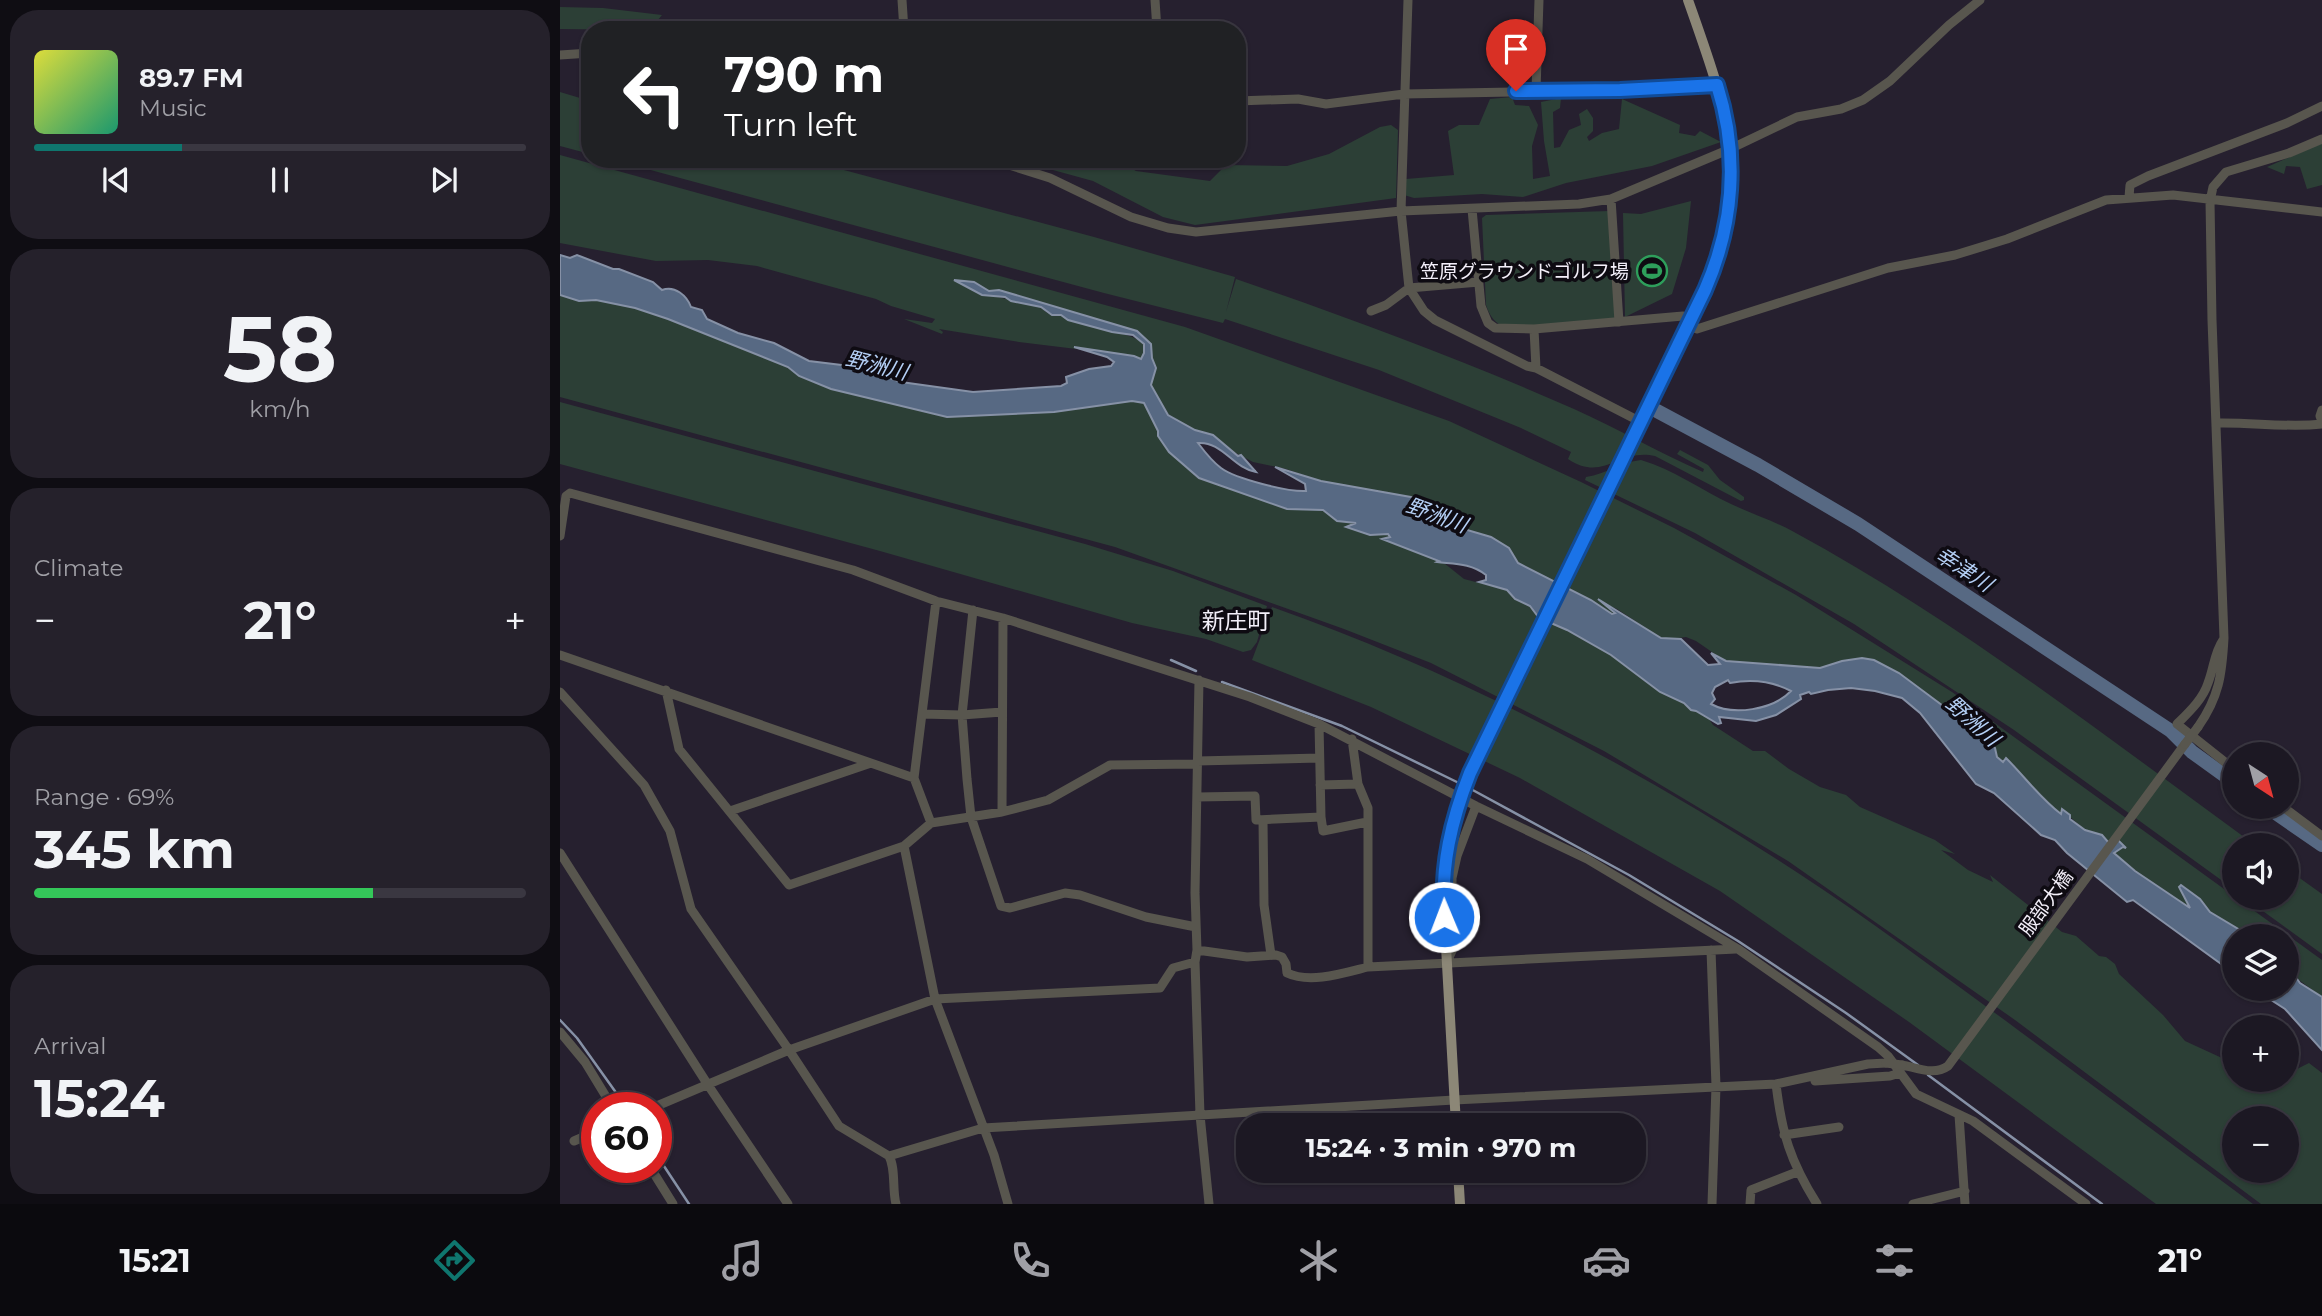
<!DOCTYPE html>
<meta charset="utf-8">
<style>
body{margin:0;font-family:Montserrat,"Noto Sans JP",sans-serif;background:#25212b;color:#f1f3f6;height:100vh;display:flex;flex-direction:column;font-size:26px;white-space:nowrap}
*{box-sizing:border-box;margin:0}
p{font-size:23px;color:#a0a0a6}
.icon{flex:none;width:38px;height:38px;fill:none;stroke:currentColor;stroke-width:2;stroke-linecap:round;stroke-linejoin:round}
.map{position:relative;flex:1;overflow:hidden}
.sheet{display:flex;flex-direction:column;gap:10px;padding:10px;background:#0f0d13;width:560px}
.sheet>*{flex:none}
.banner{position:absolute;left:21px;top:21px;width:665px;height:147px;border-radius:28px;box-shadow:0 2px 5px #0004,0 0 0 2px #3a3741;background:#202124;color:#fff;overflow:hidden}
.needle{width:46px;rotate:144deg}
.fabs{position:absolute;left:1662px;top:742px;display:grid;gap:14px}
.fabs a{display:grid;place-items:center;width:77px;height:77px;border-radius:50%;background:#1c1823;box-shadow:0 2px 5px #0004,0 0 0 2px #3a3741;font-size:35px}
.speed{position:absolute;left:21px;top:1092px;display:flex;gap:14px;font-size:35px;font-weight:700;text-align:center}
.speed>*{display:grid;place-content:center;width:91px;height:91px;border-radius:50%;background:#1c1823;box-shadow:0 2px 5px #0004,0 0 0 2px #3a3741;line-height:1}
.speed .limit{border:10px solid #d22;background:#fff;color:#111}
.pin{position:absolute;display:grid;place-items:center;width:60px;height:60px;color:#fff;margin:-72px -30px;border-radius:50% 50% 50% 0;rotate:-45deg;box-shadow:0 0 7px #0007}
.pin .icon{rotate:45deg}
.me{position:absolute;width:77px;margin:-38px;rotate:359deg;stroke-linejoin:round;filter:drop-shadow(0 0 5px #0008)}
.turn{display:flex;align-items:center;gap:24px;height:147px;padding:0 28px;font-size:32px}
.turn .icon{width:91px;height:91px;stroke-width:2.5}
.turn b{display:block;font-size:49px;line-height:60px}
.big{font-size:52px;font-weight:700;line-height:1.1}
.sheet .card{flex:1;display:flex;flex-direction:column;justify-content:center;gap:10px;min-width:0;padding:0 24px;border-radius:28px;background:#25212b}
.sheet .dial{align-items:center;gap:0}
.dial b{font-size:91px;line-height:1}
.song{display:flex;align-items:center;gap:21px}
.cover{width:84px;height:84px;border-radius:10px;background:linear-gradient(135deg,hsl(60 70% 55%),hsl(160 70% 35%))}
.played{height:7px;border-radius:4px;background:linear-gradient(90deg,#0f766e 30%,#3a3741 30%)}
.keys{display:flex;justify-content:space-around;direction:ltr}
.heat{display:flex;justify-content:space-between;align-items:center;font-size:38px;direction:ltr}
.charge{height:10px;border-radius:5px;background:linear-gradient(90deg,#34c759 69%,#3a3741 0)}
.trip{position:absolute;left:676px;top:1113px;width:410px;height:70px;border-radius:28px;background:#1c1823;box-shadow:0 2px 5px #0004,0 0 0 2px #3a3741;font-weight:700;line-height:70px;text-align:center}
.tab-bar{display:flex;height:112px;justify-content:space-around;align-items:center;background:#0b0a0e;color:#a0a0a6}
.tab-bar .icon{width:49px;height:49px}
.tab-bar .selected{color:#0f766e}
.tab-bar b{font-size:32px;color:#f1f3f6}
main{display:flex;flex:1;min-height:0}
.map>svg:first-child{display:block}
</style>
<main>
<section class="sheet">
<div class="card">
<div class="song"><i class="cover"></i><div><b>89.7 FM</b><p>Music</p></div></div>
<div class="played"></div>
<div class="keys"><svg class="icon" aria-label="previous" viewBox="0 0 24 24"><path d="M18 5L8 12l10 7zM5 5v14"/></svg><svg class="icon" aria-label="pause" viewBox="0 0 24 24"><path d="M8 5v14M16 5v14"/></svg><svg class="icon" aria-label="next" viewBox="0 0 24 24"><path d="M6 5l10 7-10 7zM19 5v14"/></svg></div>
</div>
<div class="card dial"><b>58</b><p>km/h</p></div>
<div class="card"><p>Climate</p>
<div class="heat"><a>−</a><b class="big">21°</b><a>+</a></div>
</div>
<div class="card"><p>Range · 69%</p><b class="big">345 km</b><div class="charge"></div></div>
<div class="card"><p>Arrival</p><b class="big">15:24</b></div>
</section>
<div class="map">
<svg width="1762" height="1204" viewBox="0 0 1762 1204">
<rect width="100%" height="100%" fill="#26202f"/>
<path fill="#2c3f36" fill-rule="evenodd" d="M0,7L43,8L102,15L90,30L0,29Z
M0,92L30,101V154L0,146Z
M952,97L955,105L969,106L978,125L972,146L973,179L990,176L984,141L981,102L1001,98L1000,108L993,112L994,148L1000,147L1009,130L1021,125L1019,114L1027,109L1033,118V131L1027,137L1029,141L1042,133L1059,129L1062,99L1120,125L1119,133L1135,136L1140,131L1161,142L1092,166L1006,183L963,197L922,194L854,198L844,195L846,179L894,175L888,131L899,125H919L930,99Z
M831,125L838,130L836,198L635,225L603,217L533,181L482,167L467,159H555L576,171L650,181L666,165L727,166L769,154L820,127Z
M1762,143V185L1747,189L1740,167L1726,166L1724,174L1707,167Z
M0,155L625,327L889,421L1021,482L1114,528L1236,595L1339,659L1392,692L1762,960V997C1732,974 1727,977 1727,936H1690L1649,912L1640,899L1625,887H1620L1631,909L1575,871L1560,859L1548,842L1536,833L1525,830L1502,810V814L1485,802L1446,759L1443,762L1437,757L1426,738L1339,673L1314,660L1302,658L1282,661L1260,668L1165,661L1136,641L1126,637L1112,639L1101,638L1057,609L1045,604L1055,613L1052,614L1044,608L958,563L949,548L899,531L884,512L862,499L761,481L726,469L693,462L670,450L653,435L635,430L609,415L590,385L596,368L577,331L440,290L429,291L414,282L396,281C421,297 449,298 477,306C483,308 486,313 491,315C495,316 499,315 502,316C514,320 526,324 538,328C555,333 570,333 584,344V353L581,359L574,356L459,342L379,329L383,332L382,334L344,319L372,323L375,319L331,306L316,299L197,266L148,260L96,261L0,243Z
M50,159H243L534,237L675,277L666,312L676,279C790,318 903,360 1014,409C1057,428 1099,453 1143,472L1144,469L1117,454L1120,450L1148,465L1160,480L1184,497V500L1181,501L1095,456C1058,448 1044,483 1008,459L1011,452L961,428L819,370L665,319L663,323L544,293Z
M1131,201L1126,248L1112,294L1065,317L1063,213L1081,214Z
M1049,211L1057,316L1054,319L946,328C935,323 930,317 926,305L922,218L926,215Z
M0,295L19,301L36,300L75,308L108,319L228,367L239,376L271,389L387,417L572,401L584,403L598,431V436L639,478L727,509L763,510L783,520L796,522L787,527L810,535L828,534L830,537L822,539C840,547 857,551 875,557L879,563H884L904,579L947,590L955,599L970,606L979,618L1007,630L1051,655L1100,692L1124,703L1131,710L1136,711L1149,719L1153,725L1193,751H1205L1229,769L1260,787L1286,795L1300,807L1375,840L1395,854L1381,850L1408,870L1433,882L1430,875L1502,932L1516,936L1539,956L1546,957L1555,964L1559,974L1603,1015L1625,1041L1675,1064V1080H1727V1068L1737,1069L1749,1063L1762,1073V1204H1701L1455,1020L1228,861L1044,751L871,663L784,629L555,547L0,397ZM1675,1118H1727V1171H1675Z
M0,402L525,544L613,571L707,606L697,642L691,650L683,652L646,639L572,623L320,551L0,464Z
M1081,460C1113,469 1141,490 1171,504C1192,514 1214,521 1234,532C1398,621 1545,736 1695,845H1675V890L1454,730L1294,624L1135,533L1025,480L1026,477C1047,474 1061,462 1081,460Z
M712,607C897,672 1074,766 1238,873C1309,919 1377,971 1446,1021C1528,1082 1610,1143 1693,1204H1596L1349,1022L1160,891L960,778L811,707L692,660Z
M1727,869L1762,894V954L1685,898H1727Z"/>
<path fill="#576983" stroke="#8691a6" stroke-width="2" fill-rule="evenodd" d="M0,255L10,258L17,255L53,269H59L93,282L102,290C115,285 127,296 131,307L142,310L147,319L178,333L214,343L249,361L298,367L341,382L413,392L501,386L507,383L506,377L529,369L551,366L554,362L547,357L514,347L574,356L581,359L584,353V344L573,335L552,332L508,320L501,315H492L481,307L451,301L445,297L422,295L394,280L414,282L429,291L439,290L577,331L591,344L592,358L596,368L591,385L608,415L635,430L653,435L678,456L681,455L696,472C673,468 662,441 638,443C644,451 653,462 661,468C676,479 728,492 746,491L745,484L715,467L761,481L862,499L884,512L899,531L904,529L931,537L949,548L958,563L1031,600L1052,614L1055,613L1038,599L1101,638L1121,639L1148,665L1160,664L1151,653L1166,661L1260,668L1282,661L1302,658L1314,660L1339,673L1426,738L1435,748L1437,757L1443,762L1446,758C1465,777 1480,798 1501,814L1502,809L1510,815V819L1525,830L1542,835L1548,842L1558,840L1566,848L1563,847L1554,853L1575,871L1630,908L1619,887L1621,885L1640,899L1650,912L1690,936H1675V974L1573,900L1567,902L1507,853L1495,840L1481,835L1434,793L1416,784L1360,713L1342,698L1315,691L1291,688L1268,690L1251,694L1249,692L1240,695L1241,699L1216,715L1196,721L1159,717L1161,723L1158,724L1136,711L1131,710L1124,703L1100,692L1051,655L1007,630L979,618L970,606L955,599L947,590L919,582L926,580V575C911,563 894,564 877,562L879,561L822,539L830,537L828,534L810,535L786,527L796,523L777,521L763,510L727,509L639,478L609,452L598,436V431L584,403L572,401L494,412L387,417L271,389L239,376L228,367L108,319L75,308L36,300L19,301L0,295ZM1168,680L1170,683C1191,679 1212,681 1231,691C1213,710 1173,716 1151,704L1155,699L1152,693L1155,687Z
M1727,965L1740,983L1762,997V1050L1725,1009L1711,1000L1700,997L1691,989H1727Z"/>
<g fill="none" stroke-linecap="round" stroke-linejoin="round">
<path stroke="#8691a6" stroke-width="2.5" d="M611,660L636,671
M662,682L782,726L903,785
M909,788L1069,875L1178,941L1286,1013L1358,1065
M0,1020L17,1038L67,1108
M1368,1075L1542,1204
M96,1154L129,1204"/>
<path stroke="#576983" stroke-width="14" d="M1097,411L1198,465L1298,524L1611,731L1632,752L1675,783
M1707,807L1762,845"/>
<path stroke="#58564e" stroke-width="9" d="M342,0L344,30
M595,0L597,30
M848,0L841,211L849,288L864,311L875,320L967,366L976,368L1081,422
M0,55L30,53
M976,90L979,0
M677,101L738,99L766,104L844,94L1060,90L1157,85
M422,159L449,165L490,178L571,217L608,228L636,232L841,211L1019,204L1051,199L1170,149L1237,117L1281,109L1303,100L1330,81L1389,25L1420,0
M1569,197L1570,185L1588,176L1727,123L1762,106
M1051,199L1059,322
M912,209L921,306L928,323L935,328L974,329L1123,316
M811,311L826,305L849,288L919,282
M1127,326L1137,329L1328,268L1395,255L1447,239L1546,200L1613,195L1762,212
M974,329L976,368
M1762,410L1760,416L1762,421
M1656,423C1692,422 1727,428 1762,424
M0,536L6,496L10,493L293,570L376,601L443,618L690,697L759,724L916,806L1027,859L1178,949L1318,1047L1328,1056L1356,1094L1413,1121L1526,1204
M413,610L402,715L407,779L411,817L441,906L450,908L505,893L520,895L586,917L636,927
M1663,640C1654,653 1654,668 1648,683C1643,699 1629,712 1617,724L1675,770
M0,655L354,778
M639,680L635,893L637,950L635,962L640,1115L649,1204
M106,690L119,749L229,885L344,846L371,823L442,812L488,800L550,765L637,764
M0,692L84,785L110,831L131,909L229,1050L92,1108
M362,714L402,715L442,712
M759,724L761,817L763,831L807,822
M1638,727C1659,697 1662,675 1664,638L1652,320L1650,201L1653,187L1666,172L1729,153L1762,139
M792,739L798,784L808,808V967
M637,761L759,758
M760,785L798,784
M637,797L695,796L696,820L761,817
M1723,807L1762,836
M170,811L311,763
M442,812L443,618
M703,820L704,905L711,955
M371,823L354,778L376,601
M344,846L375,999L434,1155L448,1204
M0,853L148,1085L228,1204
M637,950L687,957L716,955L722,957L726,964L727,973C750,984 784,973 808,967L1176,949
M1151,950L1156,1086L1152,1204
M887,962L892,951V878L897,856L916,806
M0,1032L25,1062L53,1108
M1342,1065C1358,1068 1374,1076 1388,1066L1625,744
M1255,1081L1330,1076L1340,1073
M1216,1084C1222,1134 1230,1161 1257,1204
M1399,1115L1405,1204
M1224,1135L1279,1127
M14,1141L37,1131
M329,1156L423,1128L894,1100L1216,1084L1308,1064L1326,1063
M90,1167L113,1204
M336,1204C332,1189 336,1169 329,1156L279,1126L229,1050L375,999L600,988L613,968L635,962
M1190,1204L1191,1190L1237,1172
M1353,1204L1405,1191"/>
<path stroke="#8c8777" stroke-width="10" d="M910,773L1145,290C1194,178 1166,108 1128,0
M895,811L888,839L883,893L896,1125
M898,1171L900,1204"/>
<path stroke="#58564e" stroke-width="9" d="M1625,744L1638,727
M1326,1063L1342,1065"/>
<path stroke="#8c8777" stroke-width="10" d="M895,811L910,773"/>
</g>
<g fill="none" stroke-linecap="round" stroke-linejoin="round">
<g stroke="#114b97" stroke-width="18">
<path id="route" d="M884,917C881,865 891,821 910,773L1145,290C1174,224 1179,154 1157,85L1060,90L956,91"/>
</g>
<use href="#route" stroke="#1a73e8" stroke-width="12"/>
</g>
<defs>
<g id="stadium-ring" transform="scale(1.575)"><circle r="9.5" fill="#0e0b12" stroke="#2e9e5b" stroke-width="1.5"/><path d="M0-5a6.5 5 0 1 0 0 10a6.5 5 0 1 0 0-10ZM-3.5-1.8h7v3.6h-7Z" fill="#2e9e5b"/></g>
</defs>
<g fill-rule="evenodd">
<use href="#stadium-ring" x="1092" y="271"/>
</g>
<g text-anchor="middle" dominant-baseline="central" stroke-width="7" stroke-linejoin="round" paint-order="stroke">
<g font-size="19" fill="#f3eff9" stroke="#0e0b12" text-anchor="end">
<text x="1069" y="271">笠原グラウンドゴルフ場</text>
</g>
<g font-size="19" fill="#f3eff9" stroke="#0e0b12">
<text transform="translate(1486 903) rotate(-54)">服部大橋</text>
</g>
<g font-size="21" font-style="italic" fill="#b4cff5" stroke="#0e0b12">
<text transform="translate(317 365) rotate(14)">野洲川</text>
<text transform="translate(877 515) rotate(20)">野洲川</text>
<text transform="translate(1404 569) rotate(33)">幸津川</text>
<text transform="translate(1413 721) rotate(42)">野洲川</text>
</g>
<g font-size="23" fill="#f3eff9" stroke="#0e0b12">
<text x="676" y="621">新庄町</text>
</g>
</g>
</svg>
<div class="fabs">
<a><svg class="needle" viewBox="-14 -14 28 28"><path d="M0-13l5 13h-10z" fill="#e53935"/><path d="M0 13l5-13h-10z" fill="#a0a0a6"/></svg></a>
<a><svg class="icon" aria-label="sound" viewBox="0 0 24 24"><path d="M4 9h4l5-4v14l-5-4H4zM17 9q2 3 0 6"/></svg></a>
<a><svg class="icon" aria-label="layers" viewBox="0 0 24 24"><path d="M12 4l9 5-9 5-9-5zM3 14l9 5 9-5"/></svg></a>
<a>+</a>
<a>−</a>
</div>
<div class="speed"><div class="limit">60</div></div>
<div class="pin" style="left:956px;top:91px;background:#d93025"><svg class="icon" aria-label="arrive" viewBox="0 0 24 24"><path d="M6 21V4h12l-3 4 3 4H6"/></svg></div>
<svg class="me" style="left:884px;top:917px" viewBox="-20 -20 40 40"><circle r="17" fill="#1a73e8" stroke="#fff" stroke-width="3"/><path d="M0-11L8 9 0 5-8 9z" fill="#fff"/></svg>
<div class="trip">15:24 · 3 min · 970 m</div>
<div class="banner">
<div class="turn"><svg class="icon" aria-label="left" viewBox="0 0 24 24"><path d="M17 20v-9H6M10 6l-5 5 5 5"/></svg><div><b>790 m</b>Turn left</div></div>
</div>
</div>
</main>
<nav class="tab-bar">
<b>15:21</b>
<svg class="icon selected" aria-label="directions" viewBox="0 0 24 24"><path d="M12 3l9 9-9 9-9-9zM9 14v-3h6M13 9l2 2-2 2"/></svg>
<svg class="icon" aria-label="music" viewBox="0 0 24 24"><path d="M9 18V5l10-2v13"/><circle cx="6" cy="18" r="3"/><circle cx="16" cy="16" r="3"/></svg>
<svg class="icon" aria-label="phone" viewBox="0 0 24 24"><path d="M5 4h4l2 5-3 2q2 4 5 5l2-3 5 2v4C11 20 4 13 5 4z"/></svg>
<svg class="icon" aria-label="climate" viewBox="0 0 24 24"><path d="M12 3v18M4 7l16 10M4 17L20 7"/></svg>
<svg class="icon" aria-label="car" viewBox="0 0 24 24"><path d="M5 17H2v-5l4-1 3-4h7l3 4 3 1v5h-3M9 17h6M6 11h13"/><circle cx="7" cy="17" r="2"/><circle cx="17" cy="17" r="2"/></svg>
<svg class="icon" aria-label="filters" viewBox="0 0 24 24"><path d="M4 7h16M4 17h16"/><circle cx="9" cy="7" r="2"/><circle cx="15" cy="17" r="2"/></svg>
<b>21°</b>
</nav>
